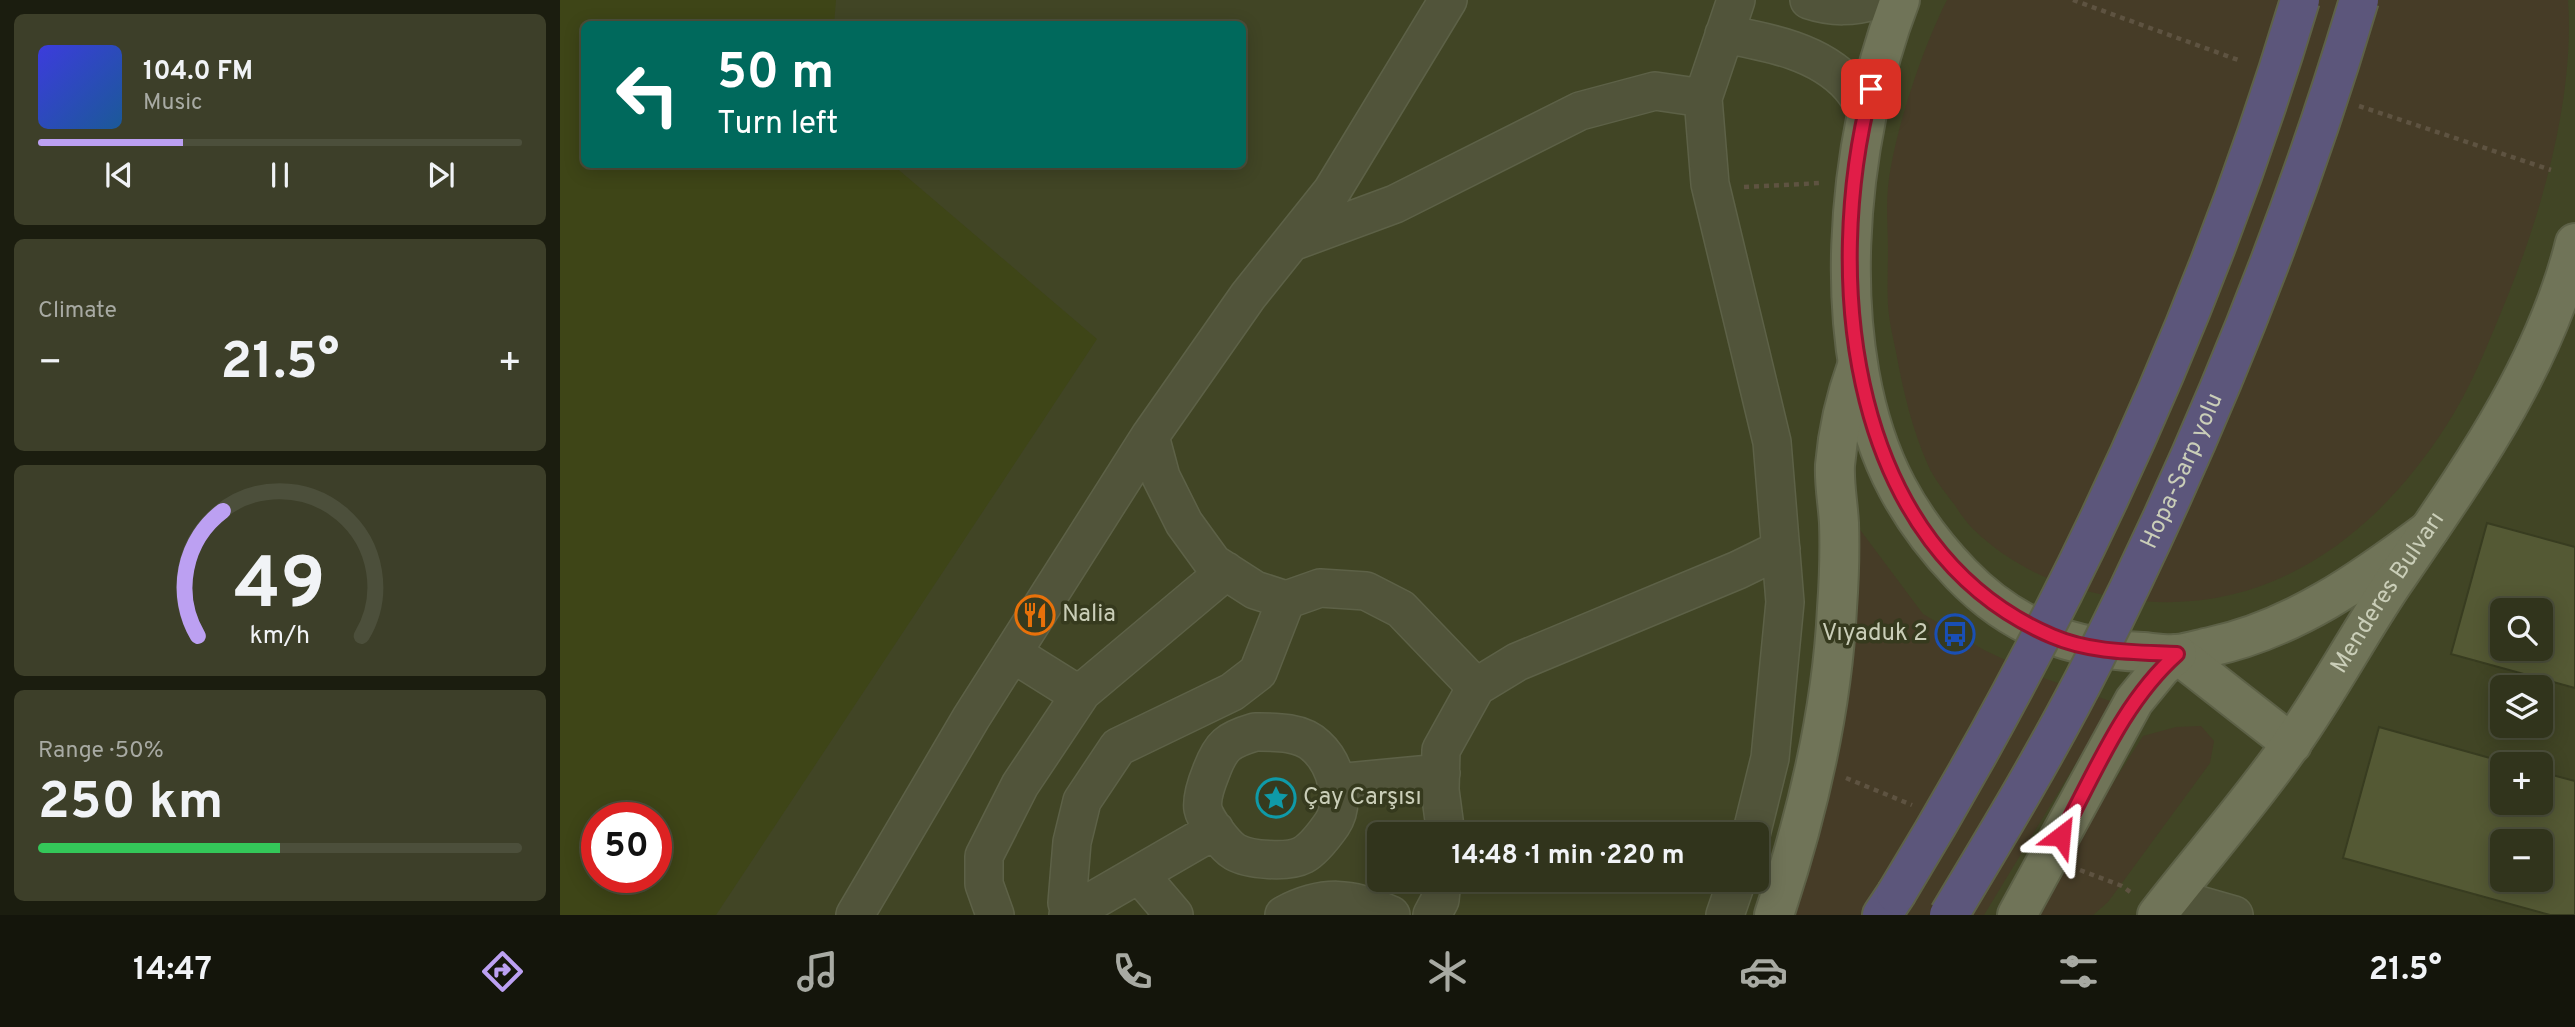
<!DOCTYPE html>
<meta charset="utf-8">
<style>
body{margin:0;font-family:Overpass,sans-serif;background:#3d3f29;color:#f1f3f6;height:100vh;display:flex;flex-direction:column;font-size:26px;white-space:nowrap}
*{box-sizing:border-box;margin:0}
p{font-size:23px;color:#a8aaa3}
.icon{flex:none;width:38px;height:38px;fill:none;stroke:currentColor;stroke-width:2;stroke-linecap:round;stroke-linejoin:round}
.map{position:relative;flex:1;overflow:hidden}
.side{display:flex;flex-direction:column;gap:14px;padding:14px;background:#1b1d0f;width:560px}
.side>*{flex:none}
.hud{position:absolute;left:21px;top:21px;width:665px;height:147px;border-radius:10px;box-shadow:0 4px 18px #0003,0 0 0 2px #4c4f3b;background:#00695c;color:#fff;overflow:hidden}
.controls{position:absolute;left:1930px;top:598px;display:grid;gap:14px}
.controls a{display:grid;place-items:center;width:63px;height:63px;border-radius:10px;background:#31341c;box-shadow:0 4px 18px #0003,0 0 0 2px #4c4f3b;font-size:35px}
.speed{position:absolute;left:21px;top:802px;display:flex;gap:14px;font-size:35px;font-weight:700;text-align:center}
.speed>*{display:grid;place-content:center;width:91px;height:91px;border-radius:50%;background:#31341c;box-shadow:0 4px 18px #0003,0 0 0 2px #4c4f3b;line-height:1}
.speed .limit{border:10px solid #d22;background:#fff;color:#111}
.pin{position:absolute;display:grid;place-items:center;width:60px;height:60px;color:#fff;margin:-30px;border-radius:14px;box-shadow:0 4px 10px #0006}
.me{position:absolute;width:77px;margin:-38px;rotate:29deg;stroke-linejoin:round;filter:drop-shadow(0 0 5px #0008)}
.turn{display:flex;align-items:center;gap:24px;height:147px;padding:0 21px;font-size:32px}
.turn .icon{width:91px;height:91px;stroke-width:2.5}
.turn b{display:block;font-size:49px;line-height:60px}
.big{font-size:52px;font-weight:700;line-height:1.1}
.side .widget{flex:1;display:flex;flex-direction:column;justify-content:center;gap:10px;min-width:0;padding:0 24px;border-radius:10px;background:#3d3f29}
.side .dial{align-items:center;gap:0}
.dial svg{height:182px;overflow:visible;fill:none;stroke:#4c4f3b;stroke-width:7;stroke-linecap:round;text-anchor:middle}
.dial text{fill:#f1f3f6;stroke:none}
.song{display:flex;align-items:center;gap:21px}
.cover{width:84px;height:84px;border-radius:10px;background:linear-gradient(135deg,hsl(240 70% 55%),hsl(210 70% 35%))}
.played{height:7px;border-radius:4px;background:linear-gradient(90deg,#bca0f2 30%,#4c4f3b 30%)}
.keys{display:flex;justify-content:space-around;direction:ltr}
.heat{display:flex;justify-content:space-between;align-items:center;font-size:38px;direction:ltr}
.charge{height:10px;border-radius:5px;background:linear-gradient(90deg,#34c759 50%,#4c4f3b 0)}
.trip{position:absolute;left:807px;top:822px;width:402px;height:70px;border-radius:10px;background:#31341c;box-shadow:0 4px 18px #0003,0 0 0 2px #4c4f3b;font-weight:700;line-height:70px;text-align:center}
.dock{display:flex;height:112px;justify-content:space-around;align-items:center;background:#14150b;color:#a8aaa3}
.dock .icon{width:49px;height:49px}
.dock .current{color:#bca0f2}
.dock b{font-size:32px;color:#f1f3f6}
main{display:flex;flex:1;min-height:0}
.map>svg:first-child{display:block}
</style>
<main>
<section class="side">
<div class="widget">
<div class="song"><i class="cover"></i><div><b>104.0 FM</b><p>Music</p></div></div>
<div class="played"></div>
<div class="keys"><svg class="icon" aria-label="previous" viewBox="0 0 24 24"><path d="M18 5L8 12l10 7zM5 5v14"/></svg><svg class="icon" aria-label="pause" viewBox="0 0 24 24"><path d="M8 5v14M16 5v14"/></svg><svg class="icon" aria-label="next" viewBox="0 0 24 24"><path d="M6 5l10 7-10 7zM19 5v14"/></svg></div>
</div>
<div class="widget"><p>Climate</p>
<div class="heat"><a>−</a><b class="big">21.5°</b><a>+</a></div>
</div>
<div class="widget dial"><svg viewBox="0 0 100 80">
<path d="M14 69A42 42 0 1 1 86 69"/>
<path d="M14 69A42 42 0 0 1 25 14" stroke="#bca0f2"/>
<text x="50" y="56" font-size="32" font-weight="700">49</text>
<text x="50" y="72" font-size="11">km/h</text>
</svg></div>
<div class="widget"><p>Range · 50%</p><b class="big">250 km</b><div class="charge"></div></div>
</section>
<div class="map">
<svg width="2015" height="915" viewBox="0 0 2015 915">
<rect width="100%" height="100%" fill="#414525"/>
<path fill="#463c27" d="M1387,0H2008C2015,97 1981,216 1944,305C1927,346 1911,388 1886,426C1813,540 1701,622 1560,598C1502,588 1456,570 1413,529C1406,522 1400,513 1394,504C1385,492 1374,479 1368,465C1352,429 1343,390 1336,352C1333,337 1329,321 1328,305C1327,287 1328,268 1328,250C1328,229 1326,208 1328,187C1334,133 1362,49 1387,0Z
M1289,515L1363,614L1424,650L1486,679L1553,702L1424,915H1228Z
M1641,726L1654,741L1650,763L1548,902L1533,915H1469L1583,736L1616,727Z"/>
<path fill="#3e4517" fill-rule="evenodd" d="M0,0H276L274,24H24V164L333,165L537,339L156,915H0ZM37,817H96V877H37Z"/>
<path fill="#545934" stroke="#383c20" stroke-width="2" fill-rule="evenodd" d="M1927,523L2015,547V688L1891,654ZM1942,611H1981V649H1942Z
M1819,727L1955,765H1942V803H1981V772L2015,781V915H1990L1783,858ZM1942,842H1981V880H1942Z"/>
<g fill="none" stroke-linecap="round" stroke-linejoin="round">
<g stroke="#5d6147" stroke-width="40">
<path id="minor" d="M1176,0L1143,98L1150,184L1212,442L1225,602L1210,758L1191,835
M1249,0C1273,8 1293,7 1317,0
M1164,34C1207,42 1259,51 1290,86C1296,93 1301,101 1306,109
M732,242L835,204L1020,111L1095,91L1143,98
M590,436L601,477L624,523L653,563L695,590L726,600
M452,653L508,688L522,692
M695,732C714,732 741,731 756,746C775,763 787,802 772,824C765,834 754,849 743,855C728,863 689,860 675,852C665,846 645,820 643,809C641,798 647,782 651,772C661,745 668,740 695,732Z
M776,783L881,773
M886,835L880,790L881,750L916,687L957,662L1178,570L1221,549
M580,875L614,915
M1611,897L1674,915
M295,915L411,718L590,436L688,296L772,191L888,0
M435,915L424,884V856L460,785L522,692L666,571
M508,915L655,830
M511,915L507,903L512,842L522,801L558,747L672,692L698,672L726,600L760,588L806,591L841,609L916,687
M724,915C763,894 792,897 831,915
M872,915L880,900L882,880
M1165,915L1177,880"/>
</g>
<g stroke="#5d6147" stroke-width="42">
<g id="major">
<path d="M1340,0C1286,139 1265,351 1337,487C1354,519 1376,548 1401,574C1452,627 1510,649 1583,652C1594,653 1606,655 1617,654C1628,653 1640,649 1650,647C1734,629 1802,580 1869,530"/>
<path d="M1617,654L1732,744"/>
<path d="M1214,915C1247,816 1272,713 1277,608C1279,580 1280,551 1279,523C1278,504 1274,484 1275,465C1278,430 1285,399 1297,366"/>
<path d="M1457,915L1574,701L1601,668L1617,654"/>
<path id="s1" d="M1597,915C1641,858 1690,803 1731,744C1768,692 1798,635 1833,583C1905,477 1984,369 2015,243"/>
</g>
</g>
<g stroke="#5e6248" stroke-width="42">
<path id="highway" d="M1322,915L1336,894"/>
</g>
<path stroke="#5e5341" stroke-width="4.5" stroke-dasharray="5 5" stroke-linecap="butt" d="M1513,0L1681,61
M1799,106L1991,170
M1184,187L1261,183
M1286,778L1352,805
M1520,870L1562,886L1573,894"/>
<use href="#minor" stroke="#51543a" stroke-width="37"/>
<use href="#major" stroke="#707458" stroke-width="38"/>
<use href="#highway" stroke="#5c567b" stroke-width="38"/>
<g stroke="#5e6248" stroke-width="42" stroke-linecap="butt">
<g id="highway-bridge">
<path d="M1336,894C1506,615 1646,313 1740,0"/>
<path id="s2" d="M1389,915C1439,832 1489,749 1533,662C1640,449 1731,228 1799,0"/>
</g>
</g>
<use href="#highway-bridge" stroke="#5c567b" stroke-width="38"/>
</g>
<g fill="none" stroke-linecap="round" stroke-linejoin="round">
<g stroke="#92132f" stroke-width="18">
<path id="route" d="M1311,89C1262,278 1288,549 1492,636C1531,653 1576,652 1617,654C1563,702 1535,773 1501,836"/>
</g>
<use href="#route" stroke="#e11d48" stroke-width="12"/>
</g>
<defs>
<g id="restaurant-ring" transform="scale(2.0125)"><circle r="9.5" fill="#363a1e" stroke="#e8710a" stroke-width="1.5"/><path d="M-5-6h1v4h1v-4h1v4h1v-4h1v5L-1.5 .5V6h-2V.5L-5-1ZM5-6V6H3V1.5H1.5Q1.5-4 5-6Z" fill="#e8710a"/></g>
<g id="bus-ring" transform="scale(2.0125)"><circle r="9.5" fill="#363a1e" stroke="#1a4fb4" stroke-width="1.5"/><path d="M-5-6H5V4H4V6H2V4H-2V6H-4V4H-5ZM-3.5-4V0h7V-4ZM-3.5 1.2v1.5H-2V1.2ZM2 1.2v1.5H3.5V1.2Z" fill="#1a4fb4"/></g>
<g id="sight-ring" transform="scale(2.0125)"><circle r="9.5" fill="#363a1e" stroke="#0f9aa8" stroke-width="1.5"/><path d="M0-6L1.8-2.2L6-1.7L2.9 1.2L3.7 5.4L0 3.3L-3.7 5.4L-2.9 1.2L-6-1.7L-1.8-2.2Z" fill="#0f9aa8"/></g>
</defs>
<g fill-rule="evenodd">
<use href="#restaurant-ring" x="475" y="615"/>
<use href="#bus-ring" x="1395" y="634"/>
<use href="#sight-ring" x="716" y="798"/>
</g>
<g text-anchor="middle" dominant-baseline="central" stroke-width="7" stroke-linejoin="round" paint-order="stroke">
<g font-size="24" fill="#caceb8" stroke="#363a1e">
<text stroke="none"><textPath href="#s2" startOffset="502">Hopa-Sarp yolu</textPath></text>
<text stroke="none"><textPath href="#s1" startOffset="397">Menderes Bulvarı</textPath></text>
</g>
<g font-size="24" fill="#caceb8" stroke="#363a1e" text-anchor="start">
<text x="502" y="615">Nalia</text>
<text x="1368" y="634" text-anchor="end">Vıyaduk 2</text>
<text x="743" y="798">Çay Carşısı</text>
</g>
</g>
</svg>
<div class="controls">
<a><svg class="icon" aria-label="search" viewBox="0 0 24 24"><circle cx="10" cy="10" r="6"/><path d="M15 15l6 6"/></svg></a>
<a><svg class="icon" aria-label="layers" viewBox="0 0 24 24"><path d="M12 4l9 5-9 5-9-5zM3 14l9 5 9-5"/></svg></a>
<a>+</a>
<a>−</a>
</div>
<div class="speed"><div class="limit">50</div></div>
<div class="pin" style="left:1311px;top:89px;background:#d93025"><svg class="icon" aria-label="arrive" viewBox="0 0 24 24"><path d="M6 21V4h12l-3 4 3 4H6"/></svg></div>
<svg class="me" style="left:1501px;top:836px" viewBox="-20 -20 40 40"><path d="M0-17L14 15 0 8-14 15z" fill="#e11d48" stroke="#fff" stroke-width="4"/></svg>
<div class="trip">14:48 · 1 min · 220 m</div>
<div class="hud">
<div class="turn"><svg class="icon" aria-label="left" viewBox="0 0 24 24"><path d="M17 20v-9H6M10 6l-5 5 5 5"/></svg><div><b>50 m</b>Turn left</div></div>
</div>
</div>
</main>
<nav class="dock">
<b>14:47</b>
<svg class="icon current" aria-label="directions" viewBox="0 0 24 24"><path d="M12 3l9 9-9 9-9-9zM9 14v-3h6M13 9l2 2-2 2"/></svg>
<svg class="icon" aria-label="music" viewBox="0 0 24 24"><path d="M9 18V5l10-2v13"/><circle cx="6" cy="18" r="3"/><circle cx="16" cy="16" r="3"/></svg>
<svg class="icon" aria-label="phone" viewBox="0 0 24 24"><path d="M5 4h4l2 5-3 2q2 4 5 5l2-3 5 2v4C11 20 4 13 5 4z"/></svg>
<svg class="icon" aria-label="climate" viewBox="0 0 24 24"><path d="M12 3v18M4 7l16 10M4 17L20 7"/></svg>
<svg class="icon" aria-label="car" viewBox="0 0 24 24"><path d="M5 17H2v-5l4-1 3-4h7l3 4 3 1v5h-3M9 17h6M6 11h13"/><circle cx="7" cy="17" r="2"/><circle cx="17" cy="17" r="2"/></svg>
<svg class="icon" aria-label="filters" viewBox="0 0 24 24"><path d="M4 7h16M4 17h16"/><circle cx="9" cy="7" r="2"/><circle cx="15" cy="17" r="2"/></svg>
<b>21.5°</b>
</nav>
